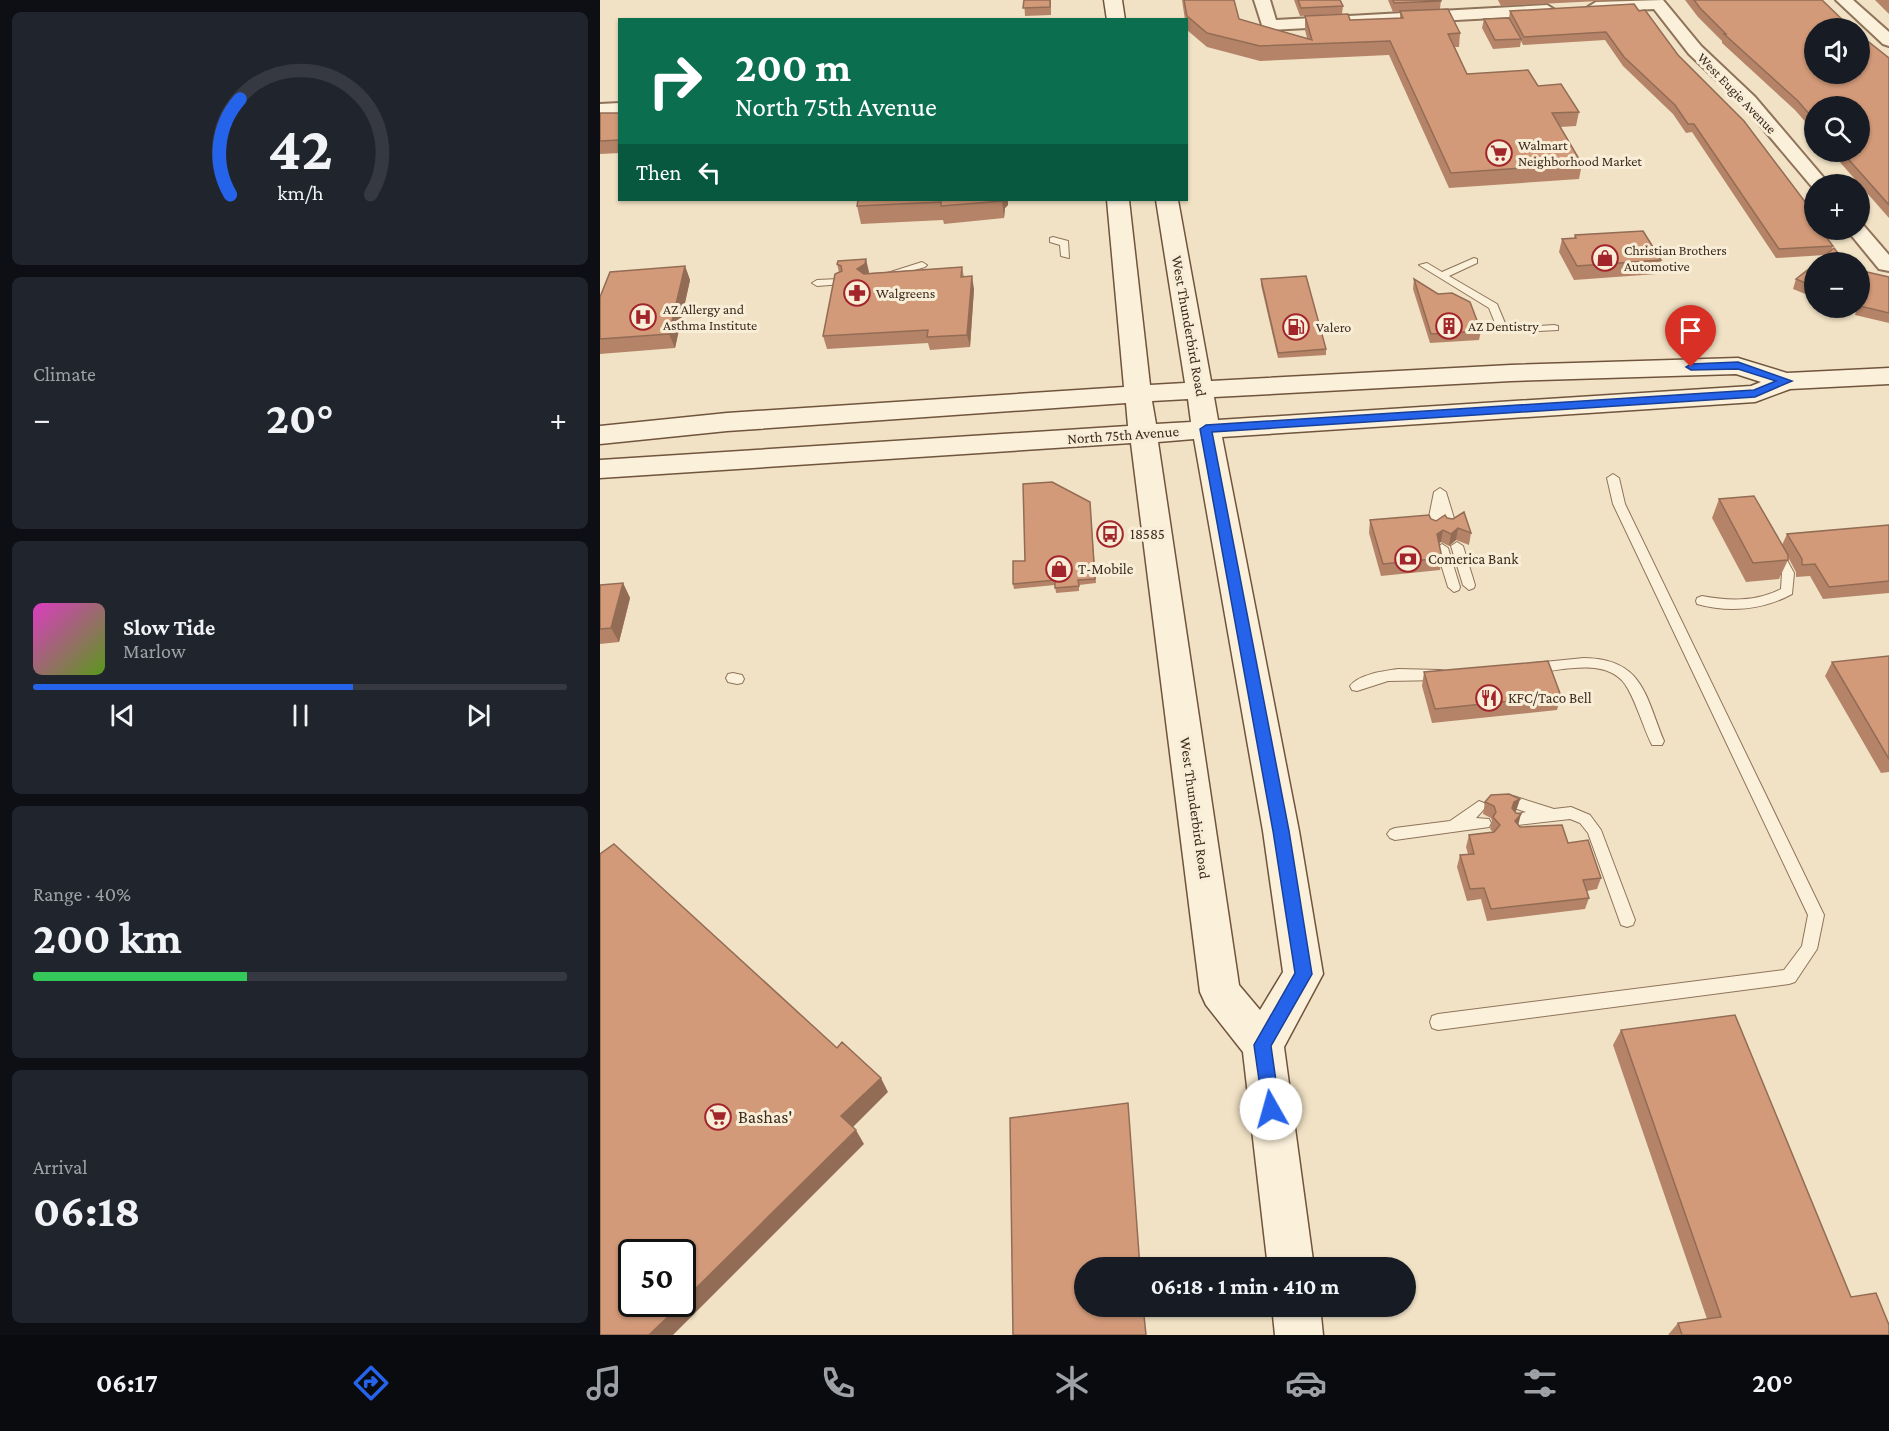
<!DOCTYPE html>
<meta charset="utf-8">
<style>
body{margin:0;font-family:"Crimson Pro",serif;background:#20242c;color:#f1f3f6;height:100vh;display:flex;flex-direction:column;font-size:22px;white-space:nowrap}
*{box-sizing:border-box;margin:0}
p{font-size:20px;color:#9ea1a6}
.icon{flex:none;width:33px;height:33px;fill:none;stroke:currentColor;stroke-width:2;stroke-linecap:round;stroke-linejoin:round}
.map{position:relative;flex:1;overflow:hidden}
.panel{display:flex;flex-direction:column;gap:12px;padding:12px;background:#0d0f14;width:600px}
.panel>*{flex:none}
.top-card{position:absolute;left:18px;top:18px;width:570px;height:183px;border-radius:0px;box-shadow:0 2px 4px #0004;background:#0b6e4f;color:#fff;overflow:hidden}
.tools{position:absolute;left:1204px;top:18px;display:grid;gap:12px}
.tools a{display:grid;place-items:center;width:66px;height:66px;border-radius:50%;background:#171b24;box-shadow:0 2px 4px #0004;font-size:30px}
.speed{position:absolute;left:18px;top:1239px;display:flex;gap:12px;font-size:30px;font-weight:700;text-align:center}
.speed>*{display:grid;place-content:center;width:78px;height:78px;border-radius:50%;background:#171b24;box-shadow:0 2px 4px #0004;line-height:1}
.speed .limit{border:3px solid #111;border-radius:9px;background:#fff;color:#111}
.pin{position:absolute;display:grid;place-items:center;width:51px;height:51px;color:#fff;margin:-62px -26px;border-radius:50% 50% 50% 0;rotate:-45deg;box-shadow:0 0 6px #0007}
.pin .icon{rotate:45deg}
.me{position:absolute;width:66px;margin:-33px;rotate:353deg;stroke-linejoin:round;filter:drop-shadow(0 0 4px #0008)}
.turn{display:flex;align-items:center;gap:21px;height:126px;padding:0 18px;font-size:27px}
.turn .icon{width:78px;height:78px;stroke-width:2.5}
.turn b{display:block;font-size:42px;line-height:51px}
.then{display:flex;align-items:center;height:57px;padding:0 18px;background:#0003;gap:12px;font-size:22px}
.big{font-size:45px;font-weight:700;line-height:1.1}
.panel .tile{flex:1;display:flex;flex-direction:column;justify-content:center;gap:9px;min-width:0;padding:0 21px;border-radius:9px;background:#20242c}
.panel .dial{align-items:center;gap:0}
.dial svg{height:156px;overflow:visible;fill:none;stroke:#363941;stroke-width:7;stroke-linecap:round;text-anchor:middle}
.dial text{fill:#f1f3f6;stroke:none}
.song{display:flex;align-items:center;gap:18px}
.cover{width:72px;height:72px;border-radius:9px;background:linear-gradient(135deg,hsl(310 70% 55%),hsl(90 70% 35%))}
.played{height:6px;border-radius:3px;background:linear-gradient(90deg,#2563eb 60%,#363941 60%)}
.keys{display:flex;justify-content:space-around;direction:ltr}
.heat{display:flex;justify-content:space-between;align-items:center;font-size:33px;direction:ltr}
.charge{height:9px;border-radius:4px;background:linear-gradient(90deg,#34c759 40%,#363941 0)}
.trip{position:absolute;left:474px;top:1257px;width:342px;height:60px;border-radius:30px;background:#171b24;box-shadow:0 2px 4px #0004;font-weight:700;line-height:60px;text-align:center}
.dock{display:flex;height:96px;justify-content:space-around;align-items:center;background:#090b0e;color:#9ea1a6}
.dock .icon{width:42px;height:42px}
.dock .active{color:#2563eb}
.dock b{font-size:27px;color:#f1f3f6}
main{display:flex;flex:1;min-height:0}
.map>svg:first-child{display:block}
</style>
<main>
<section class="panel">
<div class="tile dial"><svg viewBox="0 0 100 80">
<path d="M14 69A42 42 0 1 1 86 69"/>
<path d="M14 69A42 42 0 0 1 19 20" stroke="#2563eb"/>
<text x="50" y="56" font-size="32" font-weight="700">42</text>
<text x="50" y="72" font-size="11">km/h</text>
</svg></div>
<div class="tile"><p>Climate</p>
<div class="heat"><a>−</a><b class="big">20°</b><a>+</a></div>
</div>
<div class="tile">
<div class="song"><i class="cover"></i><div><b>Slow Tide</b><p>Marlow</p></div></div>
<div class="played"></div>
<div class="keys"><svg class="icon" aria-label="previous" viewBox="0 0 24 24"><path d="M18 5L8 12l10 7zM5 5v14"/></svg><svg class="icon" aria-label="pause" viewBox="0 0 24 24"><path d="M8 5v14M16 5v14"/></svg><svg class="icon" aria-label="next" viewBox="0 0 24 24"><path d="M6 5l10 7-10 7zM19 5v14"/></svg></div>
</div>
<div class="tile"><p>Range · 40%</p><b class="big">200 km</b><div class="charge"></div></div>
<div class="tile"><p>Arrival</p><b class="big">06:18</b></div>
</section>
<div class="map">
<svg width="1289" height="1335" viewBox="0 0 1289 1335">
<rect width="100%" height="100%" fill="#f1e2c5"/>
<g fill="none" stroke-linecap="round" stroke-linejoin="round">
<g stroke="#8e735a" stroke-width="2">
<path id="service" d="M453,237L468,241L469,258L461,256L460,245L450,242V238Z
M874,258L877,259V263L849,276L897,304L907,328L954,325L958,326V330L899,333L889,308L819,265L827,263L842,272Z
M322,262L327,265L325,267L283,279L278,276Z
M239,279L243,280V284L217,286L212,283L217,280Z
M1013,474L1019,478L1025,504L1224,915L1217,949L1195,982L1189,984L838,1030L832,1028L830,1022L832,1016L838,1014L1184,970L1202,946L1208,915L1013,504L1007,478Z
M840,488L846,492L856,525L850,529L846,528L841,516V527L835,531L831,530L828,522L834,492Z
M857,542L863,546L875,585L874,588L869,590L863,585L851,546Z
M842,544L848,548L860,587L859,590L854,592L848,587L836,548Z
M1177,548L1181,549L1194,573L1192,594C1163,610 1129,613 1097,604L1096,601L1097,598L1102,596C1129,601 1156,602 1181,589L1182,573L1171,552Z
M984,658C1043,659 1045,695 1064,741L1062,745H1052C1043,727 1038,707 1028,689C1011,656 964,670 934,673L927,668L934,663Z
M798,669L840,670L845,671L847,675L845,679L840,680L788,681L757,691L752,690L750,686C759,674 784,671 798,669Z
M133,673L142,675L144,679L142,683L137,684L128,682L126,678L128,674Z
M913,796L954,809L971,807L990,815L1001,830L1035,920L1033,925L1027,927L1021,925L988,833L980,823L970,819L918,825L913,823L911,819L913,815L926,812L908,806L906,802L908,798Z
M879,801L884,803L886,807L876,818L889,819L891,823L889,827L795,840L790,838L787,834L790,830L795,828L850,821Z"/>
</g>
<g stroke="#8e735a" stroke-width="4">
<path id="minor" d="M654,0H670L676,20L947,5L955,10L947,15L670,30L662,25Z
M1063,0L1101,46L1155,97L1229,184H1215V189L1213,188L1143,105L1089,54L1054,9L996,12L988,7L996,2Z
M1236,0H1253L1289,32V46L1283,44Z
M20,103V113L0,114V104Z
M1260,225L1264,226L1289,255V271L1279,269L1247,230H1260Z"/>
</g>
<g stroke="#70543d" stroke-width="3">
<path id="secondary" d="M504,0H522L525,20H507Z
M507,200H529L550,385L585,383L556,200H578L611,381L911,365L1138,358L1187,373L1289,368V384L1190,389L1155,402L622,437L699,831L723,974L684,1047L714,1268H668L643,1052L606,1005L600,992L531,443L0,478V460L528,426L526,403L127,431L0,444V426L127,413L524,387ZM1136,374L1161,382L1151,386L618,420L614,397L911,381ZM588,399L591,422L556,424L552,401ZM594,439L663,831L683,972L660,1010L639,985L558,442Z
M672,1306H720L723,1335H675Z"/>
</g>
<use href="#service" fill="#fbf0da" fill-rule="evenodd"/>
<use href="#minor" fill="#fbf0da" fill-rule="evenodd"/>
<use href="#secondary" fill="#fbf0da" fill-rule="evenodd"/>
</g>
<path fill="#b58468" d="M424,0H451V15L425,16Z
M582,0H634L639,19L707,38L705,30V16L750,20L800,18V11L827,10L793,12L788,0H841L840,9L860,33L859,47H855L867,74L938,86L979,112L976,126L960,127L982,164L979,179L849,188L789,55L660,61L607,47L587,30L586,20H585Z
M694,0H740L743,6L742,14L700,16Z
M898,0H1019L901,6Z
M1085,0H1222L1248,26L1289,58V218L1231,152H1260L1215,106V133L1195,110L1122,43V41L1098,17Z
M1275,0H1289V14Z
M910,11H1039L1078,55L1215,230L1233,246L1231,251L1225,255L1176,258L1092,132L1086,133L1073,114L1023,66L1005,40L923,45L921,41L920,47L893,49L882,28L884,19L909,18Z
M0,113H20V153L0,154Z
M258,200H408V205L405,208L404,218L344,224L343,220L261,224L257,206Z
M975,235L1061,260L1057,274L974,280L959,252L962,239L974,238Z
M237,264L269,272V273L362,267L364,277L374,289L370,347L330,350L328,343L227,349L223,336L239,272Z
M1215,264V298L1193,289L1196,279Z
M85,266L90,280L75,348L0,354V297Z
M1267,272L1289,277V323L1255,315L1257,308H1260V293L1263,282Z
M661,279L726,349V355L678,358L661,285Z
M814,279L881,331L879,340L830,343L813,289Z
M1119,499L1182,545L1187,534L1289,525V593L1223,599L1210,576L1196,577V572L1188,557V560L1179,579L1146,582L1112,518Z
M490,502L496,583L479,585V591L456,593L455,585L414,589L413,584L425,561Z
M847,518L871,533L869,545L856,540L849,546L841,542L839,543L842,558L840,570L781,576L769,533L770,520L836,521Z
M23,583L30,598L19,642L0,644V585Z
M1289,656V772L1281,773L1225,676L1232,662Z
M824,672L961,696L957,710L832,723L822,686Z
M920,799L916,811L915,812L918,825L920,827L968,843L1001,878L997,889L987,891L989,898L985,909L887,921L881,899L867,901L857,867L860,855L868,854L866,847L869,835L893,832L890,829L892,821L891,818L883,814L885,802Z
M1021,1030L1251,1297L1289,1335H1068L1078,1323L1107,1319L1013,1045Z"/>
<path fill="#936c55" d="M402,200H408V205L405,208L404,218Z
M266,259L269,272L268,277L257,269Z
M85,266L90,280L75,348L69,334Z
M372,276L374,289L370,347L367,335Z
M858,528L856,540L849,546L851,534Z
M843,530L841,542L835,546L837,534Z
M23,583L30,598L19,642L11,628Z
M920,799L916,811L911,814L914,802Z
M921,814L918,826L915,821Z
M281,1078L288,1092L250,1130L241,1116Z
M256,1130L264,1144L73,1335H49L81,1304H82V1302Z"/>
<path fill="#d29a79" stroke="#936c55" stroke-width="1.5" d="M424,0H450V7L423,8Z
M584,0H634L639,19L712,40L705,16L748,14L750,20L803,18L800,11L848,9L860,33L848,34L867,74L928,70L938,86L961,84L979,112L952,113L982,164L851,173L790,41L660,46L607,33L587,16Z
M698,0H740L743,6L701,8Z
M793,0H841V1L794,3Z
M1094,0H1222L1251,28H1215V74H1260V35L1289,58V205L1242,152H1260V106H1215V121L1198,101L1124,34H1126L1100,8Z
M1034,4L1039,11L1045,10L1078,55L1144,121L1215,215V230H1221L1233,246L1179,249L1094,124H1088L1075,105L1024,57L1006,32L924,37L910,11Z
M909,18L921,39L895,40L884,19Z
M0,113H20V140L0,141Z
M258,200H402V201L341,206V202L257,206Z
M1043,231L1061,260L977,266L962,239L976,238L975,235Z
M1234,248L1245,262H1247H1217Z
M266,259L265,264L257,269L264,274L362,267L361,277L372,276L367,335L327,337L328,330L223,336L235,274L242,271L241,266L237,264L238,261Z
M1215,264V287L1196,279Z
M85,266L69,334L0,339V297L10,272Z
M1267,272L1289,277V313L1260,306V300Z
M706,276L726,349L678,353L661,279Z
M814,279L838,294L852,293L870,302L881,331L831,334Z
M452,482L490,502L495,579L478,580L479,586L455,588V580L413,584V561H425L423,484Z
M1154,496L1188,555V560L1153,563L1119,499Z
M864,512L871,533L858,528L851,534L843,530L837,534L842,558L783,564L770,520L829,515L831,519L836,521L845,515L847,518L853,519Z
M1289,525V581L1229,587L1215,564L1202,565V559L1187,534Z
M23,583L11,628L0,629V585Z
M1289,656V759L1232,662Z
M948,661L961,696L835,709L824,672Z
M909,794L920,799L914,802L912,808L916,813L921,814L915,821L920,827L962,825L968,843L988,840L1001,878L983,880L989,898L891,909L884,888L870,889L860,855L874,854L869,835L894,832L900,825L893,817L896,812L894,806L885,802L891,795Z
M14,844L237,1048L242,1042L281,1078L241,1116L256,1130L82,1302V1252H32V1304H81L49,1335H0V854Z
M1135,1015L1251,1297L1276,1293L1289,1325V1335H1082L1078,1323L1121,1317L1021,1030Z
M528,1103L540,1268H484V1306H543L546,1335H413L410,1118Z"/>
<path fill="#2563eb" stroke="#184099" stroke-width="1.5" d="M1138,362L1192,381L1155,397L612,432L689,831L712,974L671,1046L680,1109L677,1115L671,1118L664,1115L654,1045L695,973L673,831L600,429L606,425L1154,390L1176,381L1138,369L1091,370L1086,367L1091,364Z"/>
<defs>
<g id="supermarket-ring" transform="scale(1.35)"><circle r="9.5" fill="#f8edd6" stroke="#a2252b" stroke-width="1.5"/><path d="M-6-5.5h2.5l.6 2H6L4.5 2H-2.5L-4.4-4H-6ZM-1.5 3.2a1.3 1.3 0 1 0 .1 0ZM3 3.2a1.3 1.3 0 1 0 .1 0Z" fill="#a2252b"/></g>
<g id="shop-ring" transform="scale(1.35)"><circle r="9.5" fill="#f8edd6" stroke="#a2252b" stroke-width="1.5"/><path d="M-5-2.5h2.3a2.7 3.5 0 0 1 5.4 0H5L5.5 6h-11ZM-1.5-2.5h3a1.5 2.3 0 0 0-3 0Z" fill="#a2252b"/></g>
<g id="pharmacy-ring" transform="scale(1.35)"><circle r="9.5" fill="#f8edd6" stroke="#a2252b" stroke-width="1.5"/><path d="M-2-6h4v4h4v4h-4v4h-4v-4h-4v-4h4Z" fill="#a2252b"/></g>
<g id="hospital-ring" transform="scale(1.35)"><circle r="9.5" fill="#f8edd6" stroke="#a2252b" stroke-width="1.5"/><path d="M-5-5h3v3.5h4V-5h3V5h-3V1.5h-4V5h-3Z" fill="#a2252b"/></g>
<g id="building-ring" transform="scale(1.35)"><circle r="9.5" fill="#f8edd6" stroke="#a2252b" stroke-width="1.5"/><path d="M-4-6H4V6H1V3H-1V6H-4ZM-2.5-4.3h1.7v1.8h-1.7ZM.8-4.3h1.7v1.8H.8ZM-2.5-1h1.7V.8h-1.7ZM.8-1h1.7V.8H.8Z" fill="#a2252b"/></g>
<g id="fuel-ring" transform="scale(1.35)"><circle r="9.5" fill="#f8edd6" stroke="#a2252b" stroke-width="1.5"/><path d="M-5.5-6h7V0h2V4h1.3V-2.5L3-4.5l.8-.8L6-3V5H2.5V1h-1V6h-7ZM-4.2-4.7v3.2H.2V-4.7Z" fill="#a2252b"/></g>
<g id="bus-ring" transform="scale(1.35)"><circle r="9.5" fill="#f8edd6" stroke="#a2252b" stroke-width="1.5"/><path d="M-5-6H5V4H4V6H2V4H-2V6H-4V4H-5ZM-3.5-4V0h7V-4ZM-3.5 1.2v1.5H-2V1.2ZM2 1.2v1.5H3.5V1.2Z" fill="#a2252b"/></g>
<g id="bank-ring" transform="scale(1.35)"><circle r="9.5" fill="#f8edd6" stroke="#a2252b" stroke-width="1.5"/><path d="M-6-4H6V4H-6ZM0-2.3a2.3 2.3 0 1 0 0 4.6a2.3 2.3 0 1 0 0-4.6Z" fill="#a2252b"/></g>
<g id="restaurant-ring" transform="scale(1.35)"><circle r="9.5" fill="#f8edd6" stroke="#a2252b" stroke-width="1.5"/><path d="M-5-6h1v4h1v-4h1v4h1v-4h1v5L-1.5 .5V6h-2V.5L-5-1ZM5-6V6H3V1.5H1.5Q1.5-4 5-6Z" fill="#a2252b"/></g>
</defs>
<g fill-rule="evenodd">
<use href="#supermarket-ring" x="899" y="153"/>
<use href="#shop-ring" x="1005" y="258"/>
<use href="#pharmacy-ring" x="257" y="293"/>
<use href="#hospital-ring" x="43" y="317"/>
<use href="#building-ring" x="849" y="326"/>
<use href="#fuel-ring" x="696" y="327"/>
<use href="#bus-ring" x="510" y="534"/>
<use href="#bank-ring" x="808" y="559"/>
<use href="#shop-ring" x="459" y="569"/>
<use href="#restaurant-ring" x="889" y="698"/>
<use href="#supermarket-ring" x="118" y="1117"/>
</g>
<g text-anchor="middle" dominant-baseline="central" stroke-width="6" stroke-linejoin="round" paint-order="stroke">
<g font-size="14" fill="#3d2c1e" stroke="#f8edd6">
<text transform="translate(1137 93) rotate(46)">West Eugie Avenue</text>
</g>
<g font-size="14" fill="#3d2c1e" stroke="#f8edd6" text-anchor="start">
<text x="918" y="145">Walmart<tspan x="918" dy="16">Neighborhood Market</tspan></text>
<text x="1024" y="250">Christian Brothers<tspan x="1024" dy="16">Automotive</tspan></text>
<text x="276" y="293">Walgreens</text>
<text x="63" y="309">AZ Allergy and<tspan x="63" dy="16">Asthma Institute</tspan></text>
<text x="868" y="326">AZ Dentistry</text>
<text x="716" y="327">Valero</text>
</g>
<g font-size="15" fill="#3d2c1e" stroke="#f8edd6">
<text transform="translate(589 326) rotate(80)">West Thunderbird Road</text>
<text transform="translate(523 435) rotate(-4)">North 75th Avenue</text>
<text transform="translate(595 808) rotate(82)">West Thunderbird Road</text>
</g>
<g font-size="15" fill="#3d2c1e" stroke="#f8edd6" text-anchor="start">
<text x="530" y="534">18585</text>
<text x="828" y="559">Comerica Bank</text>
<text x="478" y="569">T-Mobile</text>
<text x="908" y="698">KFC/Taco Bell</text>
</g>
<g font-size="18" fill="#3d2c1e" stroke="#f8edd6" text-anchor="start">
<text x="138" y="1117">Bashas'</text>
</g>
</g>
</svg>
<div class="tools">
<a><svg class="icon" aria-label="sound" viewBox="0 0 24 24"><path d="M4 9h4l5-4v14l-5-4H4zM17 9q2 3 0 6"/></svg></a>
<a><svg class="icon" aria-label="search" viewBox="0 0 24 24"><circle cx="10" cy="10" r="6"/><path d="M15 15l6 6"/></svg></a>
<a>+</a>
<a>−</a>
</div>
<div class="speed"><div class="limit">50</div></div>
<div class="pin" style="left:1091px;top:367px;background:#d93025"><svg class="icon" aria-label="arrive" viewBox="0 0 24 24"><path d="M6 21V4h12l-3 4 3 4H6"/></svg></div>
<svg class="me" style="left:671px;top:1109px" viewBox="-20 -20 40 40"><circle r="19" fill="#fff"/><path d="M0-13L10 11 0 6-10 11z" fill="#2563eb"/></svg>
<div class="trip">06:18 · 1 min · 410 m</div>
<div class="top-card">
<div class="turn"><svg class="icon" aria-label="right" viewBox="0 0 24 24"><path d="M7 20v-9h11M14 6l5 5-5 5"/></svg><div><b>200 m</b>North 75th Avenue</div></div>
<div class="then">Then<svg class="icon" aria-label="left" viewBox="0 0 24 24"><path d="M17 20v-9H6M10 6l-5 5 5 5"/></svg></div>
</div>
</div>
</main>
<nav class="dock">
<b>06:17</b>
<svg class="icon active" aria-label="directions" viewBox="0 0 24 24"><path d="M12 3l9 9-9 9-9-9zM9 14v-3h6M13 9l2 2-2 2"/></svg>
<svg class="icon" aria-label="music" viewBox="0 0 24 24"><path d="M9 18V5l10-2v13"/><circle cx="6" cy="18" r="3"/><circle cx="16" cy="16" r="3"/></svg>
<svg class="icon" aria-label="phone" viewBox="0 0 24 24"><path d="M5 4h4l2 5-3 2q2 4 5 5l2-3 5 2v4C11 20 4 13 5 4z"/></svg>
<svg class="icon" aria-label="climate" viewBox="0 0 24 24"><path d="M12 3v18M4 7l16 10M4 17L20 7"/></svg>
<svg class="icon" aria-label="car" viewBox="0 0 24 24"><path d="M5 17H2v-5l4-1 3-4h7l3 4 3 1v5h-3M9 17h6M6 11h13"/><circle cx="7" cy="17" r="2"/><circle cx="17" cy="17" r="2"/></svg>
<svg class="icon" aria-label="filters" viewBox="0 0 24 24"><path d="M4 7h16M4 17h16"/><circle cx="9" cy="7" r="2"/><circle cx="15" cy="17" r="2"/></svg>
<b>20°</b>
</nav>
